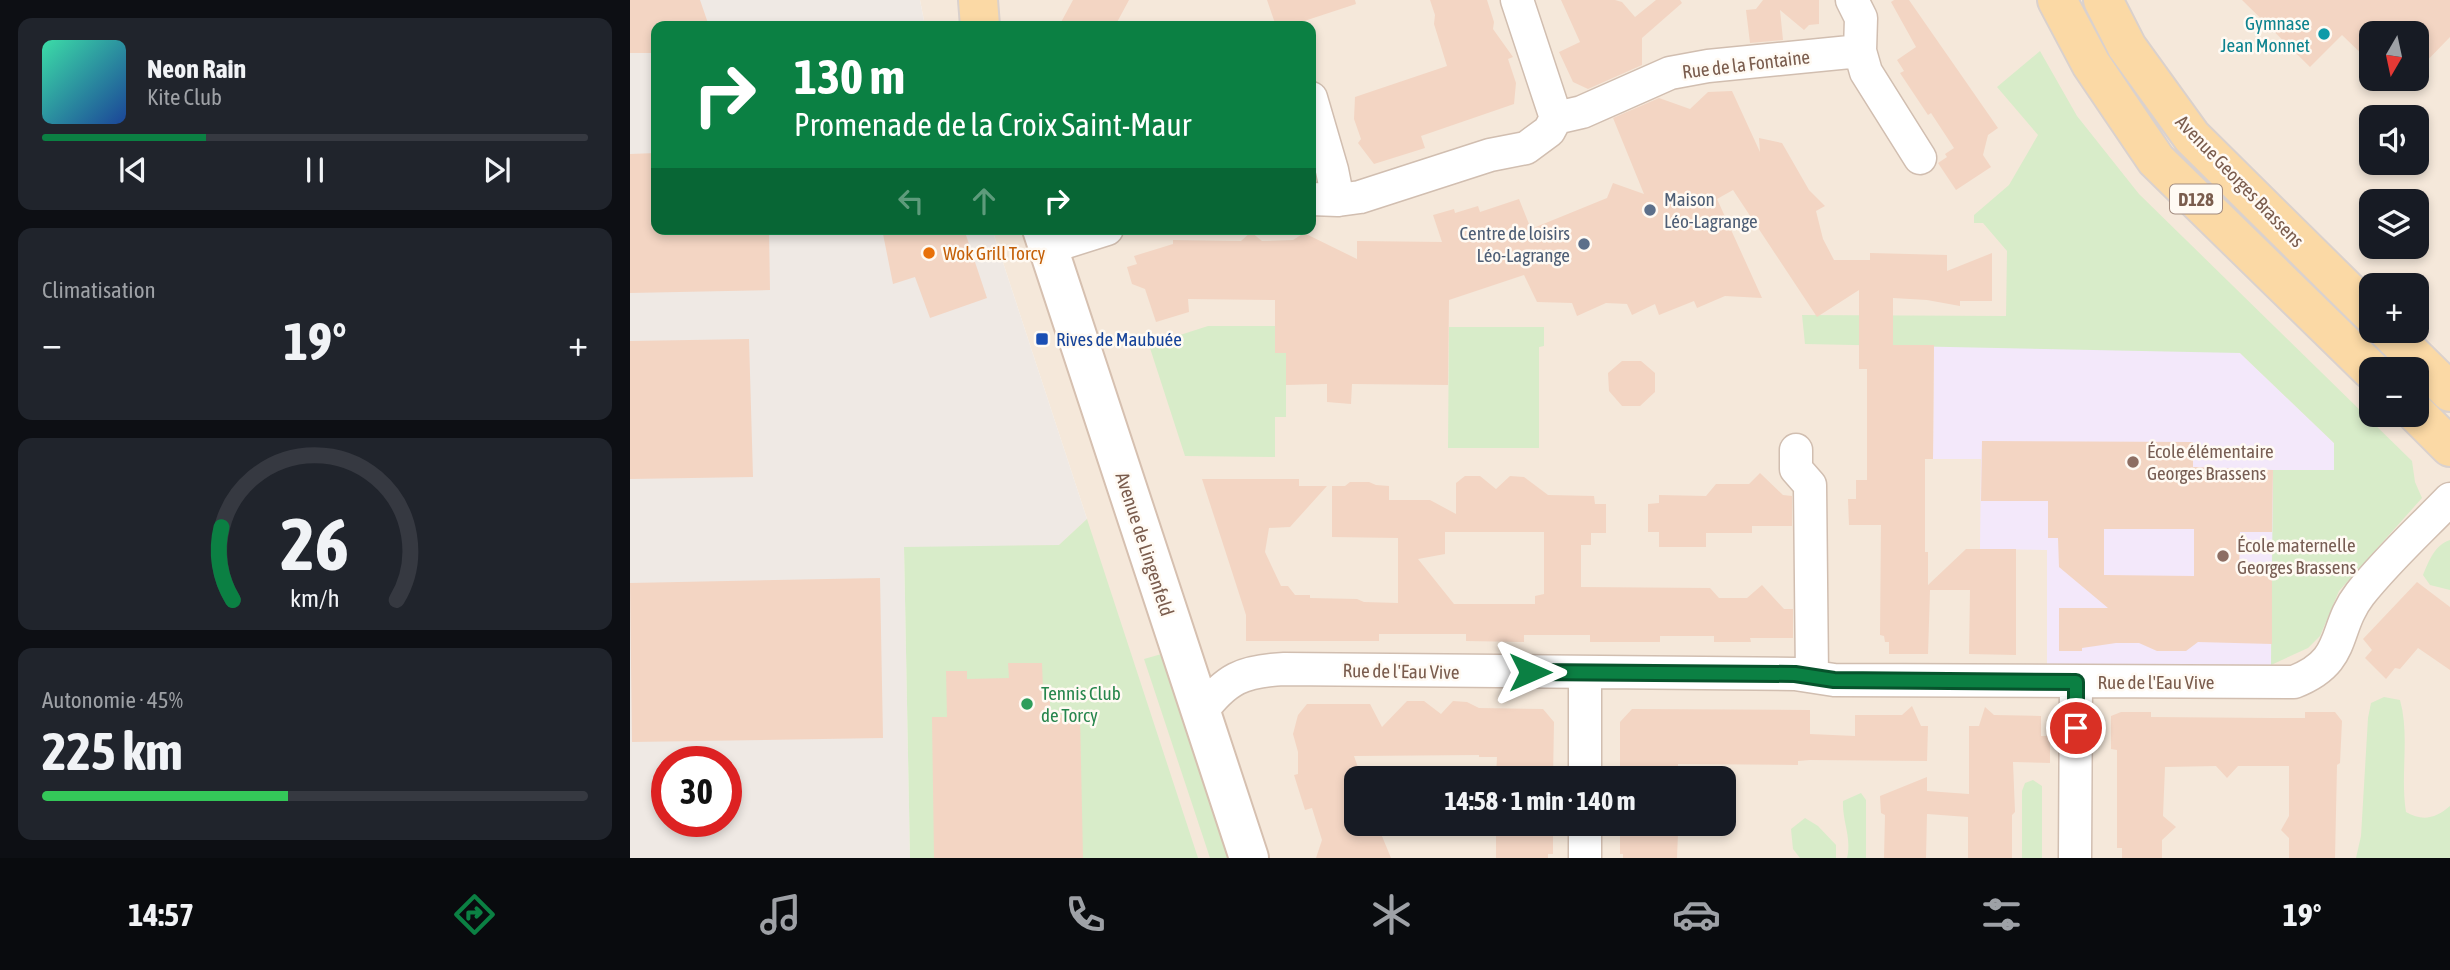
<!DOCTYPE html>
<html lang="fr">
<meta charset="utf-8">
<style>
body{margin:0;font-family:"Asap Condensed",sans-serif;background:#20242c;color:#f1f3f6;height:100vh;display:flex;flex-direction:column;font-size:26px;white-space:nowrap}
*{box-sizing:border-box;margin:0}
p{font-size:23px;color:#9ea1a6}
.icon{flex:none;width:38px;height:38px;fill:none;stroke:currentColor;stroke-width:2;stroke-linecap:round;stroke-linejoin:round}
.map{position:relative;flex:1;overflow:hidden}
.panel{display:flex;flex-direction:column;gap:18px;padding:18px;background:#0d0f14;width:630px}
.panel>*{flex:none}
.top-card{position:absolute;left:21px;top:21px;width:665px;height:214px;border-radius:14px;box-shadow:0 4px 10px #0003;background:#0b8043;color:#fff;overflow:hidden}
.needle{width:46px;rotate:189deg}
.controls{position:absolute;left:1729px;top:21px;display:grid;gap:14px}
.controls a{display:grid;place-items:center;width:70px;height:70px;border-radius:14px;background:#171b24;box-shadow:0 4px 10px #0003;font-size:35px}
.speed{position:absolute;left:21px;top:746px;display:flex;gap:14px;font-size:35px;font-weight:700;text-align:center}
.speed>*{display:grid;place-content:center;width:91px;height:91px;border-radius:50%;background:#171b24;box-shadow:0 4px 10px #0003;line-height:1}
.speed .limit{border:10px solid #d22;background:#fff;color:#111}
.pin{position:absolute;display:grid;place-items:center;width:60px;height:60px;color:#fff;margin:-30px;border:4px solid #fff;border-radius:50%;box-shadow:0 2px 7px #0007}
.me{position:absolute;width:77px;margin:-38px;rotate:90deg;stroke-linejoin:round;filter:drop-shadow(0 0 5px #0008)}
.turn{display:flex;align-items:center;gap:24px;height:147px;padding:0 28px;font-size:32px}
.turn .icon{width:91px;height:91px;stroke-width:2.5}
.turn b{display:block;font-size:49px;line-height:60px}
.lanes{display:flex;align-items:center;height:66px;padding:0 28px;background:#0003;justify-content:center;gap:35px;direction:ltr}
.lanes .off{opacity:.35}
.big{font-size:52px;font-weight:700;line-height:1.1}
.panel .widget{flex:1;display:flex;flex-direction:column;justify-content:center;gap:10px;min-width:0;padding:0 24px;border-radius:14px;background:#20242c}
.panel .dial{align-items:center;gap:0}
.dial svg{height:182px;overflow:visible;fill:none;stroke:#363941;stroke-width:7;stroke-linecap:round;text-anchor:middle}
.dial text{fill:#f1f3f6;stroke:none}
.song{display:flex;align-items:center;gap:21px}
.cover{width:84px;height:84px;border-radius:10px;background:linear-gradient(135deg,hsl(160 70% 55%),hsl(220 70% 35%))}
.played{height:7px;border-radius:4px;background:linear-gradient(90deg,#0b8043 30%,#363941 30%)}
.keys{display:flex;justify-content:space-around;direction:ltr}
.heat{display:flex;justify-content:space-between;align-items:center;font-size:38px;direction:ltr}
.charge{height:10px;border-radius:5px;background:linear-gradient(90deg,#34c759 45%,#363941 0)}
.trip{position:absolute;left:714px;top:766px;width:392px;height:70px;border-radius:14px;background:#171b24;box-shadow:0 4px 10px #0003;font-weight:700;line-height:70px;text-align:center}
.menu{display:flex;height:112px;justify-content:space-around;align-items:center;background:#090b0e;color:#9ea1a6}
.menu .icon{width:49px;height:49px}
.menu .on{color:#0b8043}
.menu b{font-size:32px;color:#f1f3f6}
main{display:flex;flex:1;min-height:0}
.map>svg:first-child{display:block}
</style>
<main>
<section class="panel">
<div class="widget">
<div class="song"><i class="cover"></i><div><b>Neon Rain</b><p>Kite Club</p></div></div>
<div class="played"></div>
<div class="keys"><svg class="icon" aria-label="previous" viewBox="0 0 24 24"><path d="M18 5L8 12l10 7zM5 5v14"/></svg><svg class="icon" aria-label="pause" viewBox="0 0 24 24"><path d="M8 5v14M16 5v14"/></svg><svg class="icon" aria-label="next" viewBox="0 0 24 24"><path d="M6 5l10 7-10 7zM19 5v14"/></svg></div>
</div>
<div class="widget"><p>Climatisation</p>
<div class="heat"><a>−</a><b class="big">19°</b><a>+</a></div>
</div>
<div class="widget dial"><svg viewBox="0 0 100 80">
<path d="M14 69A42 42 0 1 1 86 69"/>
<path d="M14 69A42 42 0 0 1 9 37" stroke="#0b8043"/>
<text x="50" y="56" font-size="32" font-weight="700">26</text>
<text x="50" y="72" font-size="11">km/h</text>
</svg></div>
<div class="widget"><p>Autonomie · 45%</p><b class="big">225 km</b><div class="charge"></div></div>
</section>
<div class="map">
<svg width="1820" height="858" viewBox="0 0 1820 858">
<rect width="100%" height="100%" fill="#fdf6ec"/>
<path fill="#f5e8da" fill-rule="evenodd" d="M290,0H1820V858H280L285,548L457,519L362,229H681V26H295ZM1741,33H1787V79H1741ZM1741,117H1787V163H1741ZM1741,201H1787V247H1741ZM1741,285H1787V331H1741ZM1741,369H1787V415H1741ZM726,779H1094V824H726Z"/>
<path fill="#efe9e4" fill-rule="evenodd" d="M0,0H290L295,26H26V229H362L457,519L429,545L274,548L280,858H0ZM37,761H96V821H37Z"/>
<path fill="#f3e8fa" d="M1304,345L1609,352L1704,443V470L1642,552L1641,665L1417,664V550L1350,549L1351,459H1303Z"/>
<path fill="#d8ecc9" d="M1410,51L1447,116L1509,194L1782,461L1785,482L1792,498L1709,591L1690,636L1678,648L1641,665L1643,470H1704V443L1610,353L1175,344L1172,315L1376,316L1377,251L1353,223H1344V215L1379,185L1408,135L1367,87Z
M578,326H645V353H656V417H645V457L555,456L519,345Z
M819,327H914V346L909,347V448H818Z
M457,519L568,858H280L274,547L429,545Z
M1820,540V590L1800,585L1793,575C1799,560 1805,545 1820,540Z
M535,653L603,858H580L514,659Z
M1754,697L1770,700C1780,736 1770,774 1776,812C1793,822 1806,818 1820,806V858H1726L1731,836L1738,718L1741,703Z
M1403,780L1412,786V858H1392V791L1395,783Z
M1231,793L1236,800V858H1217C1222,838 1212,821 1213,801Z
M1175,818L1188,826L1206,845V858H1170L1163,849L1161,829Z"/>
<path fill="#f3d5c3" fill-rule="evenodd" d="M0,0H70L79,26H26V53H0Z
M443,0H499L485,26H429Z
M637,0H725L726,4L659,26H646Z
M800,0H857L864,22L863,29L883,57L878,59L886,83L884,104L791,136L795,148L744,164L728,143L731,139L724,119L725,97L817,66L804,24L805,15Z
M931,0H985L992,2L1005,17L1026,0H1050L1052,3L1012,38V65L958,89L943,82L929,52L950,42Z
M1133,0H1189V24L1179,25L1174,30L1150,10L1153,40L1120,43L1116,10L1126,9Z
M1264,0H1279L1368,128L1358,135L1353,155L1361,167L1326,190L1308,163L1317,157L1315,154L1324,148L1301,113L1298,115L1270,73L1274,71L1267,60L1286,47L1261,2Z
M1612,0H1820V37L1787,71V33H1741V63L1712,35L1680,67Z
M1102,91L1130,152L1129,138L1152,143L1179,190L1195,206L1186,211L1193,239L1204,260H1240V253L1317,255V271L1362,253V301H1330V306L1297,300L1263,298V345H1304L1303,459H1295V552H1298V585L1336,549H1386V655L1339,654L1340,590H1300L1298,654H1259V642H1255L1254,636L1250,635L1251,525H1219L1218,499H1226V480H1237V369H1229V290L1187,317L1103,190L1087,199L1132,298L1095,296L1067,308L1064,301L1029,315L1025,304L1002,315L997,304L976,303L947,316L942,303L907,302L894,275L819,300L818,385L722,384L721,404L697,402V384L656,385V353H645V300L558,299L559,312L526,322L515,289L502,284L497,267L507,264L504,256L543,244V240L611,241L621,232L632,241L663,240L674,233L727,259V241L812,242L803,215L824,209L825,213L848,206L850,212L889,199L901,229L977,198L983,183L1014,194L983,118L1029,98L1060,109L1078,92Z
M26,153V229H139L140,290L0,293V154Z
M252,229H334L357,298L300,318L285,277L263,284Z
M119,339L123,477L0,479V341Z
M992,361H1011L1025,373V392L1010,406H992L979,391L978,373Z
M1352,441L1563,442V467L1643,470L1642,532H1610L1609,575L1642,576V644L1568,642L1556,651H1527L1509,643H1486L1452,648V651H1429V608H1478L1429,567L1428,538H1418V501H1351ZM1474,529H1564V576L1474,575Z
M1130,473L1153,495L1162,496V526H1122V533H1076V547H1029V532H1018V504L1029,503V495L1076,496L1086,484H1119Z
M835,476H850L866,489L880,476L894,477L918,495L964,496L965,504H976V533H961V545H951V587L1080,588L1089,598H1117L1132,585L1154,609H1163V638H1120L1121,642H1084V636H1030V642H960V635H894V642L836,641V634H749V641H616V615L572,479H669V486H697L660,527L639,528L635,552L651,586H658L665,595H680V598L727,599L734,602L768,603V538L702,537V486H715L720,482H739L746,485L759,486V500H800L826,514V483ZM815,532H914V594L905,596V604H824L788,559L815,554Z
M250,578L253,738L2,742L0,583Z
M1787,582L1820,607V670L1788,648L1770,669L1765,668L1756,679L1735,658L1742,650L1733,639Z
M378,663H412L413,689L420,688V715L450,714L453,858H304L302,717H317L316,671H337V679L379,678Z
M777,701H794L811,714L823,701L837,702L849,708L913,709L924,722L923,779H870V776H866L867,757H849V755L724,756L732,779H726V824H747L761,858H686L692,840L682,808L675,810L664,775L668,774V752L663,734L668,715L677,704H740L752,727Z
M1282,706L1291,726H1298L1297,761L1180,760L1168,761V765L1048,764V777L1044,779H990V722L1002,709L1180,710V734L1225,736V715H1272Z
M1355,707L1364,715L1411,716V736H1420V763L1383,762L1385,812L1382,815V858H1338V817L1297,814L1296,858H1254L1255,815L1251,813L1250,796L1297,777V791L1339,794V726H1349Z
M1491,712H1521V717L1641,718H1675V712H1705L1712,721L1710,763L1707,765L1705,858H1659V838L1651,830L1659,816V766H1608L1597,778L1586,766L1535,767L1533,816L1546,827L1532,840V858H1492V848H1487V750L1481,749V716Z
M870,824H923V854H918V858H866V834H870Z
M990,824H1044V833H1048L1047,858H993V854H990Z"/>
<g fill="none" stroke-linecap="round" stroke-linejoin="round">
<g stroke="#d1beb0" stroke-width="35">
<path id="street" d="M1222,0L1231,18L1230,51L1236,72L1290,158
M681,98L702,170L708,200
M926,118L952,112L1040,73L1078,66L1230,51
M681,199L708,200L730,197L860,155L896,148L919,131L926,118L887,0
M417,248L477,229
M1166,450V469L1180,485L1182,676
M571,712C596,679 612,671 654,669L1165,674L1204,680L1664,682C1718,661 1702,630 1730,594C1757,560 1790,530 1820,499
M955,779V673
M955,858V824
M1445,858L1446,682"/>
</g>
<g stroke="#d6c0b0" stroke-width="42">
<path id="secondary" d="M412,229L619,858"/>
</g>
<g stroke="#dad1cd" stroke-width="42">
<path id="primary" d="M348,0L350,26
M1427,0L1461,64L1526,160L1741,370
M1473,0L1497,47L1562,137L1741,314
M1758,331L1820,392
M1787,414L1820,447"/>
</g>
<use href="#street" stroke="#fff" stroke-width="32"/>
<use href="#secondary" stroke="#fff" stroke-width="38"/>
<use href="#primary" stroke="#fbd9a5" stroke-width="38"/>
</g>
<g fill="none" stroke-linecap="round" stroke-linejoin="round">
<g stroke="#07532c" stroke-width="18">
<path id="route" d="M900,672L1165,674L1204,680L1446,682V728"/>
</g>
<use href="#route" stroke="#0b8043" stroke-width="12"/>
</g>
<circle fill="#0f9aa8" stroke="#fffaf3" stroke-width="2.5" cx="1694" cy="34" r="7"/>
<g fill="#5c6f8a" stroke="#fffaf3" stroke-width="2.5">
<circle cx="1020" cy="210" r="7"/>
<circle cx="954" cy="244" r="7"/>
</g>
<circle fill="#e8710a" stroke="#fffaf3" stroke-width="2.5" cx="299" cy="253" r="7"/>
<rect fill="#1a4fb4" stroke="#fffaf3" stroke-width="2.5" x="405" y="332" width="14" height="14" rx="3.5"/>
<g fill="#8d6e63" stroke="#fffaf3" stroke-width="2.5">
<circle cx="1503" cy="462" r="7"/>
<circle cx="1593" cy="556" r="7"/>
</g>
<circle fill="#2e9e5b" stroke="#fffaf3" stroke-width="2.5" cx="397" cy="704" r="7"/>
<g text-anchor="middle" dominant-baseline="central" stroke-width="5" stroke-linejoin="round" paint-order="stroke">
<rect fill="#fffaf3" stroke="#a28b7f" stroke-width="2" x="1540" y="184.5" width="52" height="29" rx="5"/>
<g font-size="18" font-weight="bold" fill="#7a5c4d">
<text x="1566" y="199">D128</text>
</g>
<g font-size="19" fill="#0d838f" stroke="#fffaf3" text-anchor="end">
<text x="1680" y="23">Gymnase<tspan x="1680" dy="22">Jean Monnet</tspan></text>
</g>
<g font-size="19" fill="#7a5c4d" stroke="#fffaf3">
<text transform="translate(1116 64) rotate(-7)">Rue de la Fontaine</text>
<text transform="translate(1610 181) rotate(46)">Avenue Georges Brassens</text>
<text transform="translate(515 544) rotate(72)">Avenue de Lingenfeld</text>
<text transform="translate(771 671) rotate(1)">Rue de l'Eau Vive</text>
<text x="1526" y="682">Rue de l'Eau Vive</text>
</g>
<g font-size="19" fill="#4e5e75" stroke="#fffaf3" text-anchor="start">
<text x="1034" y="199">Maison<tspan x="1034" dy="22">Léo-Lagrange</tspan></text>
<text x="940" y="233" text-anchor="end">Centre de loisirs<tspan x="940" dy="22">Léo-Lagrange</tspan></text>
</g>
<g font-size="19" fill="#c56008" stroke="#fffaf3" text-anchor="start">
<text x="313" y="253">Wok Grill Torcy</text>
</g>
<g font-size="19" fill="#164399" stroke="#fffaf3" text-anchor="start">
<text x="426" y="339">Rives de Maubuée</text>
</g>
<g font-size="19" fill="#785e54" stroke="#fffaf3" text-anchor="start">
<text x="1517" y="451">École élémentaire<tspan x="1517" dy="22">Georges Brassens</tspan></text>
<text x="1607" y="545">École maternelle<tspan x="1607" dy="22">Georges Brassens</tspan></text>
</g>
<g font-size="19" fill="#27864d" stroke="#fffaf3" text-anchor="start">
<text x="411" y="693">Tennis Club<tspan x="411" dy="22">de Torcy</tspan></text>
</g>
</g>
</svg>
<div class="controls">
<a><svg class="needle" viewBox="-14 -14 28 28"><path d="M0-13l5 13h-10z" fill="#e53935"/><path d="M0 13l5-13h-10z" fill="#9ea1a6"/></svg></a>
<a><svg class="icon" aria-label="sound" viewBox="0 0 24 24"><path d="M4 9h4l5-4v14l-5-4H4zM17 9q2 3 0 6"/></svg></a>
<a><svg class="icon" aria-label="layers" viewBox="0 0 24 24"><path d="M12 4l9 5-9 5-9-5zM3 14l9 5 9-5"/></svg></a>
<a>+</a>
<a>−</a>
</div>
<div class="speed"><div class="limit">30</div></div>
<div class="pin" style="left:1446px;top:728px;background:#d93025"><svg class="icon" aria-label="arrive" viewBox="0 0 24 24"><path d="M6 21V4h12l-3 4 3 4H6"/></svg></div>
<svg class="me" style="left:900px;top:672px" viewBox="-20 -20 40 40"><path d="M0-17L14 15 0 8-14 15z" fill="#0b8043" stroke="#fff" stroke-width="4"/></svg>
<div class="trip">14:58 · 1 min · 140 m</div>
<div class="top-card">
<div class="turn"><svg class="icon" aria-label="right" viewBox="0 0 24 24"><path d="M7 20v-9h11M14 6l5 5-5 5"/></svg><div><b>130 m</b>Promenade de la Croix Saint-Maur</div></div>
<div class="lanes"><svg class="icon off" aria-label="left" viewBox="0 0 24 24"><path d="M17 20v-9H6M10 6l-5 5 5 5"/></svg><svg class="icon off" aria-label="ahead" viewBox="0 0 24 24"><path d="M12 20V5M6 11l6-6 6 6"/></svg><svg class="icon" aria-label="right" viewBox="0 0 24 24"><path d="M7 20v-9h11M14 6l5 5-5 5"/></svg></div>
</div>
</div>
</main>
<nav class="menu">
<b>14:57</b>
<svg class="icon on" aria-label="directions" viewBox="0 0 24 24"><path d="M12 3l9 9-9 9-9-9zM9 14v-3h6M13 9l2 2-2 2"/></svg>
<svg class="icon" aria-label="music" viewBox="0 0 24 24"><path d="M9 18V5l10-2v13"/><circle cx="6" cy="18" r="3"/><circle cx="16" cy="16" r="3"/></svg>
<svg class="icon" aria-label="phone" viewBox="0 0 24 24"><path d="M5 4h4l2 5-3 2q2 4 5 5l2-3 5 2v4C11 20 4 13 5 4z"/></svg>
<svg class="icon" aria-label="climate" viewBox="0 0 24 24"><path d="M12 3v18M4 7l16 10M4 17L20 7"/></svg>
<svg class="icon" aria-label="car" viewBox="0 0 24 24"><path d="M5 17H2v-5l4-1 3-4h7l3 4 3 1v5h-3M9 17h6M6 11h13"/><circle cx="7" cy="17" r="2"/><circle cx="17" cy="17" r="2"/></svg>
<svg class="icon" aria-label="filters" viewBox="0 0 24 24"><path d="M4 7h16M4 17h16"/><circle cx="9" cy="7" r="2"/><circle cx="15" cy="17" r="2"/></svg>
<b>19°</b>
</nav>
